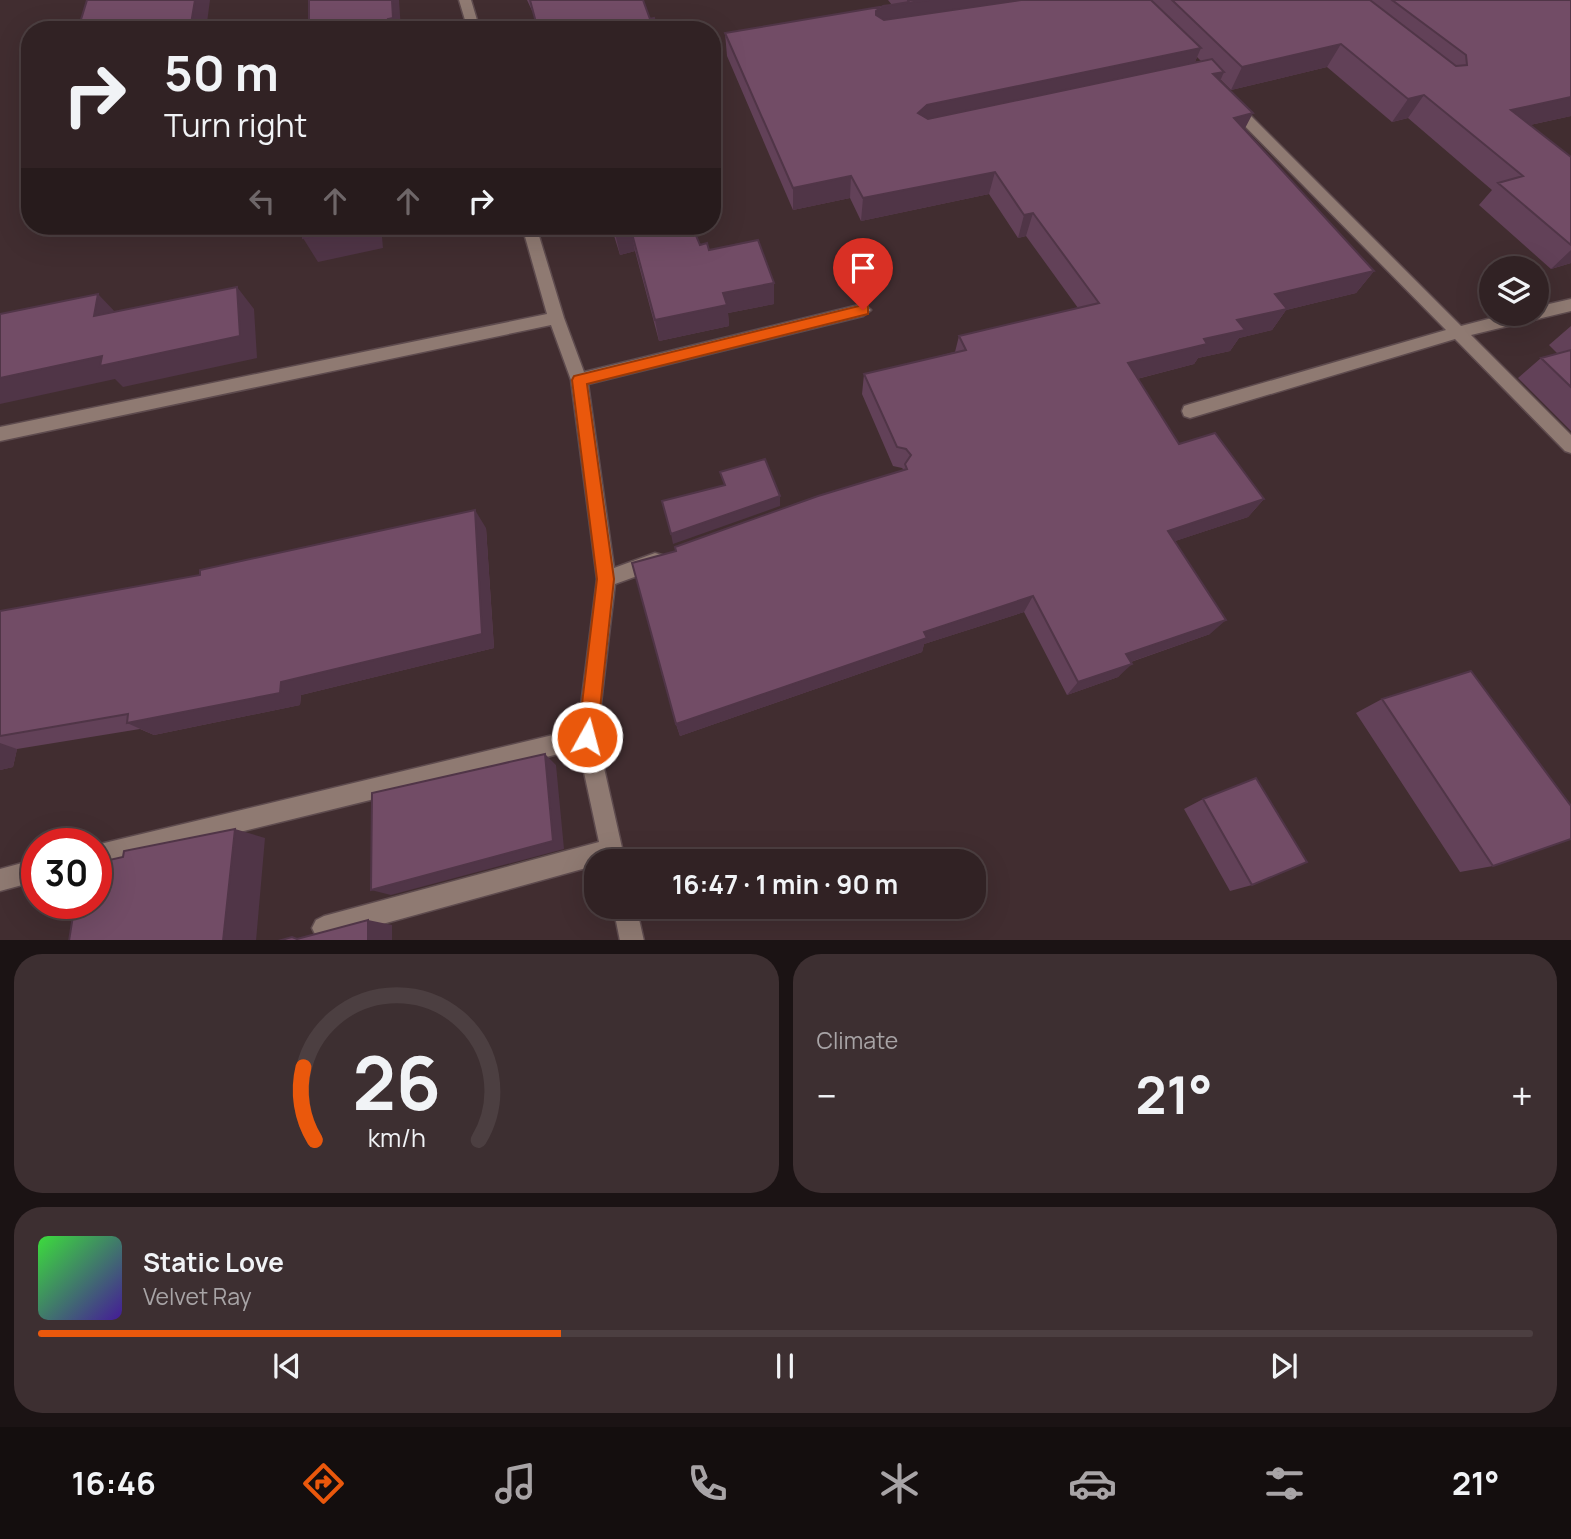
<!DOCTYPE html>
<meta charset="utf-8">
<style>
body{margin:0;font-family:Manrope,sans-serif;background:#3d2f31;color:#f1f3f6;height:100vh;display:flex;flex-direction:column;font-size:26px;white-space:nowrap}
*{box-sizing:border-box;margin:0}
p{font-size:23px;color:#a8a4a6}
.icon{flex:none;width:38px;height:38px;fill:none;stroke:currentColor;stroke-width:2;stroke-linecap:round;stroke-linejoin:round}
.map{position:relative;height:940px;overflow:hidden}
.panel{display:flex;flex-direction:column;gap:14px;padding:14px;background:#1b1314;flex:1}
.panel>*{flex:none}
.guide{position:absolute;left:21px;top:21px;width:700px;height:214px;border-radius:28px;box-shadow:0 7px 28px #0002,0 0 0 2px #4c3f41;background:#312224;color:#f1f3f6;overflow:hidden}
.fabs{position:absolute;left:1479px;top:256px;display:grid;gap:14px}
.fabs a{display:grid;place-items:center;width:70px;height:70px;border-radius:50%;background:#312224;box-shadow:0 7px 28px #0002,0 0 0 2px #4c3f41;font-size:35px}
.speed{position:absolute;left:21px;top:828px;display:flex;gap:14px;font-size:35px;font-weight:700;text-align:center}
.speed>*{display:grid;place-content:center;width:91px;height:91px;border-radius:50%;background:#312224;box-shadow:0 7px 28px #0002,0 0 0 2px #4c3f41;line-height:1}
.speed .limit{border:10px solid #d22;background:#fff;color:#111}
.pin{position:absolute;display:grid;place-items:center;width:60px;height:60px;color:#fff;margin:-72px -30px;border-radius:50% 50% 50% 0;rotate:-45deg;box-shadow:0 0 7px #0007}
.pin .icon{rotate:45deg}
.me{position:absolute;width:77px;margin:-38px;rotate:7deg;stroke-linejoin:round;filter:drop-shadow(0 0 5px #0008)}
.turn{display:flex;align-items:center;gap:24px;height:147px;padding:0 28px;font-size:32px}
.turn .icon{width:91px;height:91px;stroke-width:2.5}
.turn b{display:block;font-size:49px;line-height:60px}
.lanes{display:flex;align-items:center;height:66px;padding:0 28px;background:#0003;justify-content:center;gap:35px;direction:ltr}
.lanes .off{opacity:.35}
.big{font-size:52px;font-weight:700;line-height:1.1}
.panel .card{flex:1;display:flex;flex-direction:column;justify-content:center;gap:10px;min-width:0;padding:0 24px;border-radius:28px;background:#3d2f31}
.panel .dial{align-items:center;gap:0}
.dial svg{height:182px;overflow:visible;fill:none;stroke:#4c3f41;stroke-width:7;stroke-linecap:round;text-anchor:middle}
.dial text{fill:#f1f3f6;stroke:none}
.song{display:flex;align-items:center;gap:21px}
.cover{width:84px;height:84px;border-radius:10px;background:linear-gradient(135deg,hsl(120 70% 55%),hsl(260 70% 35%))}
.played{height:7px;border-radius:4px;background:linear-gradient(90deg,#ea580c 35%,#4c3f41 35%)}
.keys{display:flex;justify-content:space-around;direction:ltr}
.heat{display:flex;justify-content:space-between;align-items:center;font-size:38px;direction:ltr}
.panel .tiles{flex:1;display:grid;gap:14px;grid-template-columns:1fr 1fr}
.card:last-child{grid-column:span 2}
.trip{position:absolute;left:584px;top:849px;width:402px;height:70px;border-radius:28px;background:#312224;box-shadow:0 7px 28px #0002,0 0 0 2px #4c3f41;font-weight:700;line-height:70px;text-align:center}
.tab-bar{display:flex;height:112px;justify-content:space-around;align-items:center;background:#140e0e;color:#a8a4a6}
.tab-bar .icon{width:49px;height:49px}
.tab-bar .current{color:#ea580c}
.tab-bar b{font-size:32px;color:#f1f3f6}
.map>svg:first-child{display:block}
</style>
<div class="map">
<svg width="1571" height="941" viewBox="0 0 1571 941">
<rect width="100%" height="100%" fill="#412d30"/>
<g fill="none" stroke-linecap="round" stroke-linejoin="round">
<g stroke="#5e4b4e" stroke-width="3">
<path id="minor" d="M459,0H471L480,30H468Z
M1233,102L1238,103L1461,326L1511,313H1536V307L1571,299V311L1471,335L1571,435V453L1565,451L1455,339L1190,418L1184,416L1182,411L1184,406L1190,404L1446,330L1228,109L1227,106Z
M522,226H536L564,318L584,372L863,304L871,310L863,316L588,384L614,568L655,553L662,555L664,561L662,567L615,584L597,737L625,861H597V865L324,940L316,936L312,928L316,920L324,916L599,842L579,749L96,867V845L578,729L597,579L571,380L551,325L0,441V427L547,314Z
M37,859V881L0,891V869Z
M613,906H636L644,941H620Z"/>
</g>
<use href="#minor" fill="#8f7a72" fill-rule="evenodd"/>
</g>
<path fill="#624158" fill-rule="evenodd" d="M527,0H643L650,19L534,15Z
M888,0H1571V116L1530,125L1571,157V263L1551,269L1479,205L1492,190L1408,118L1392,122L1327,67L1231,90L1221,80L1220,81L1245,129L1374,271L1356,293L1286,310L1272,330L1239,338L1230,351L1198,358L1194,364L1137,379L1179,444L1264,499L1248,517L1175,541L1210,634L1131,662L1118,677L1067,695L1024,612L924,644L922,652L680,736L676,724V551L904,470L902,468L893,466L862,394L864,374L955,352L959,336L1078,308L1026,236L1018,238L989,194L861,221L850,198L793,210L727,56L725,33L892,5ZM1197,57L1201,61L1195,62Z
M611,226H692L700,245L774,283V304L728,313L729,326L659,341L635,251L620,255Z
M1571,326V431L1518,378L1541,358L1558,354L1549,345Z
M486,528L494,648L301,695L300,705L154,735L140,729L17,749L13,767L0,770V611Z
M1382,699L1493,866L1460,872L1356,713Z
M1203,799L1252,885L1230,891L1184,809Z"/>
<path fill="#503547" d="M195,0H210L206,30H190Z
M392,0H399L401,30H389L388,19Z
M929,0H1088L874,34L876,11L883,6Z
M1341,44L1327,67L1231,90L1242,67Z
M1201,48L1191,71L915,136L918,113L927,105Z
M1224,72L1214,95L1213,74Z
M1424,95L1408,118L1392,122L1408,99Z
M1571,97V116L1493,133L1511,110Z
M1253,113L1241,136L1234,118Z
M995,172L989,194L861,221L863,198Z
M851,176L850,198L793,210V188Z
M1033,213L1026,236L1018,238L1024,215Z
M364,226H381L383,248L318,262L303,238Z
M631,230L635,251L620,255L615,233Z
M1571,250V263L1551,269Z
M1374,271L1356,293L1286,310L1272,330L1239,338L1230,351L1198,358L1194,364L1117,384L1128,363L1204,339L1237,320L1275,294Z
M774,283V304L728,313L729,326L659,341L655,320L723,293Z
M237,287L254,309L257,358L123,387L115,379L0,404V378L102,356Z
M98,294L119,316H94Z
M780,496V506L673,544L671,534Z
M1264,499L1248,517L1154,548L1168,531Z
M475,510L486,528L494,648L301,695L300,705L154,735L127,723L281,682Z
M1033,596L1024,612L924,644L922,652L680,736L676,724L924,632Z
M1226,620L1210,634L1113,668L1126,654Z
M1132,664L1118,677L1067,695L1078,682Z
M0,743L17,749L13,767L0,770Z
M545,754L556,765L564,849L391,895L371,890Z
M235,829L265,838L256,941H223Z
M368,920L392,925V941H368Z"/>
<path fill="#724c66" stroke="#503547" stroke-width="2" d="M87,0H195L190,30H79V26Z
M309,0H392L393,18L388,19L389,30H317V29L309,30Z
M530,0H643L650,19L654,18L657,30H538Z
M908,0H929L883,6L876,11V15L884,20L1021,0H1151L1201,48L927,105L918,113L928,119L1212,59L1224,72L1213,74L1253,113L1234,118L1374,271L1275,294L1287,309L1237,320L1245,330L1204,339L1207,344L1128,363L1179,444L1215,433L1264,499L1168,531L1226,620L1126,654L1132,664L1078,682L1033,596L924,632L927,638L676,724L632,563L676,551L675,547L818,496L907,469L905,464L911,455L906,449L897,447L864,374L966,350L959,336L1099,303L1033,213L1024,215L995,172L863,198L851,176L793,188L725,33L909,2Z
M1172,0H1370L1456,66L1467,65L1466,55L1392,0H1571V97L1511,110L1571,157V245L1498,183L1523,176L1424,95L1408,99L1341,44L1242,67Z
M303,226H364L303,238Z
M613,226H692L700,245L707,243L709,250L758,240L774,283L723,293L727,305L655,320L631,230L615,233Z
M237,287L240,336L100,366L102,356L0,378V314L98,294L94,316Z
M1571,350V387L1541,358Z
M765,459L780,496L671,534L662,501L725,485L720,472Z
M475,510L482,634L281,682L280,693L127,723L128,714L0,736V611L200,575V570Z
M1471,671L1571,806V839L1493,866L1382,699Z
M545,754L553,841L371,890L372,793Z
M1256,778L1307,862L1252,885L1203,799Z
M235,829L223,941H69L75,903H96V863L123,857L124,851Z
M368,920V941H278L292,937L297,939Z"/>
<path fill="#ea580c" stroke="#983908" stroke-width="2" d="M863,305L868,306V314L587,384L614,579L597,737L594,744L587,747L581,744L578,737L597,579L572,380L574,376Z"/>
</svg>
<div class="fabs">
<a><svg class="icon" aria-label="layers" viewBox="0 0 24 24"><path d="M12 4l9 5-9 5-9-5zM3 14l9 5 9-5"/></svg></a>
</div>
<div class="speed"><div class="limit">30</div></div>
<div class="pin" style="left:863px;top:310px;background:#d93025"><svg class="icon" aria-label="arrive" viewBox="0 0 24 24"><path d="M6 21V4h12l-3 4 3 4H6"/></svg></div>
<svg class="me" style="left:587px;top:737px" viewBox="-20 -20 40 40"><circle r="17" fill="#ea580c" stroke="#fff" stroke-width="3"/><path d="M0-11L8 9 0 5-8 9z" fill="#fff"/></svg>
<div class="trip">16:47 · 1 min · 90 m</div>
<div class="guide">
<div class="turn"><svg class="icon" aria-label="right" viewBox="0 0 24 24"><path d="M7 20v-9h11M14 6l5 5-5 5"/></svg><div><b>50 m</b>Turn right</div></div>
<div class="lanes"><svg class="icon off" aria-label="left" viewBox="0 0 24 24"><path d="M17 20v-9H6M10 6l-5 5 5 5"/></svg><svg class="icon off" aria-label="ahead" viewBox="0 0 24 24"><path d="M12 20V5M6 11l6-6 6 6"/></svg><svg class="icon off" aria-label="ahead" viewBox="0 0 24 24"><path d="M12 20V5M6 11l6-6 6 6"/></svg><svg class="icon" aria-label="right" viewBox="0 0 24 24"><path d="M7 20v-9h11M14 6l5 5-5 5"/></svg></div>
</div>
</div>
<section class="panel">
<div class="tiles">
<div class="card dial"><svg viewBox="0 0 100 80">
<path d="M14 69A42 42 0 1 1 86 69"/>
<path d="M14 69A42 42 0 0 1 9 37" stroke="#ea580c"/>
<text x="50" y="56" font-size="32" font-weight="700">26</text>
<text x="50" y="72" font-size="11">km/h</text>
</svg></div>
<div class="card"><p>Climate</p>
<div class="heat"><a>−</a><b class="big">21°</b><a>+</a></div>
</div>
<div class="card">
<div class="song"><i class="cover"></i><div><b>Static Love</b><p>Velvet Ray</p></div></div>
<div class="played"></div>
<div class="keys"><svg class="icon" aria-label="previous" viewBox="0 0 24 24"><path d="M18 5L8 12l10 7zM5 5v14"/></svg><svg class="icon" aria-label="pause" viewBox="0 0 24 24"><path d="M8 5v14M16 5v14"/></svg><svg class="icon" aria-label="next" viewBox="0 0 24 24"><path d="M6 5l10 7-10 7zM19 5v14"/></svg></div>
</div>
</div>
</section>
<nav class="tab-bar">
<b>16:46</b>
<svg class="icon current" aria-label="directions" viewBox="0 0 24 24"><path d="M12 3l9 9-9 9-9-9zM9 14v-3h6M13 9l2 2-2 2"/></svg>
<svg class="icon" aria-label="music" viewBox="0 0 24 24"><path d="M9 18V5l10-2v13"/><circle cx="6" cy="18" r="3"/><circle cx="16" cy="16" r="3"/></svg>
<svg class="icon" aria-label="phone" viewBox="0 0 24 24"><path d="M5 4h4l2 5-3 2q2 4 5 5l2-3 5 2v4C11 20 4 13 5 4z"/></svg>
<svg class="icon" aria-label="climate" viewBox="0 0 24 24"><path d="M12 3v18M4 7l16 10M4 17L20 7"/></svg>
<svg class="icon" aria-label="car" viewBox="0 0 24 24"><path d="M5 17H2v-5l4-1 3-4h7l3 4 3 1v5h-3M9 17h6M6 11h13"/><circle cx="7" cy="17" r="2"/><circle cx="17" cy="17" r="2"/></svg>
<svg class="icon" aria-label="filters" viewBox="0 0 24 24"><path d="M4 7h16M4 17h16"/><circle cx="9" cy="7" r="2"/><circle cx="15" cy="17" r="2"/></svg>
<b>21°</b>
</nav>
